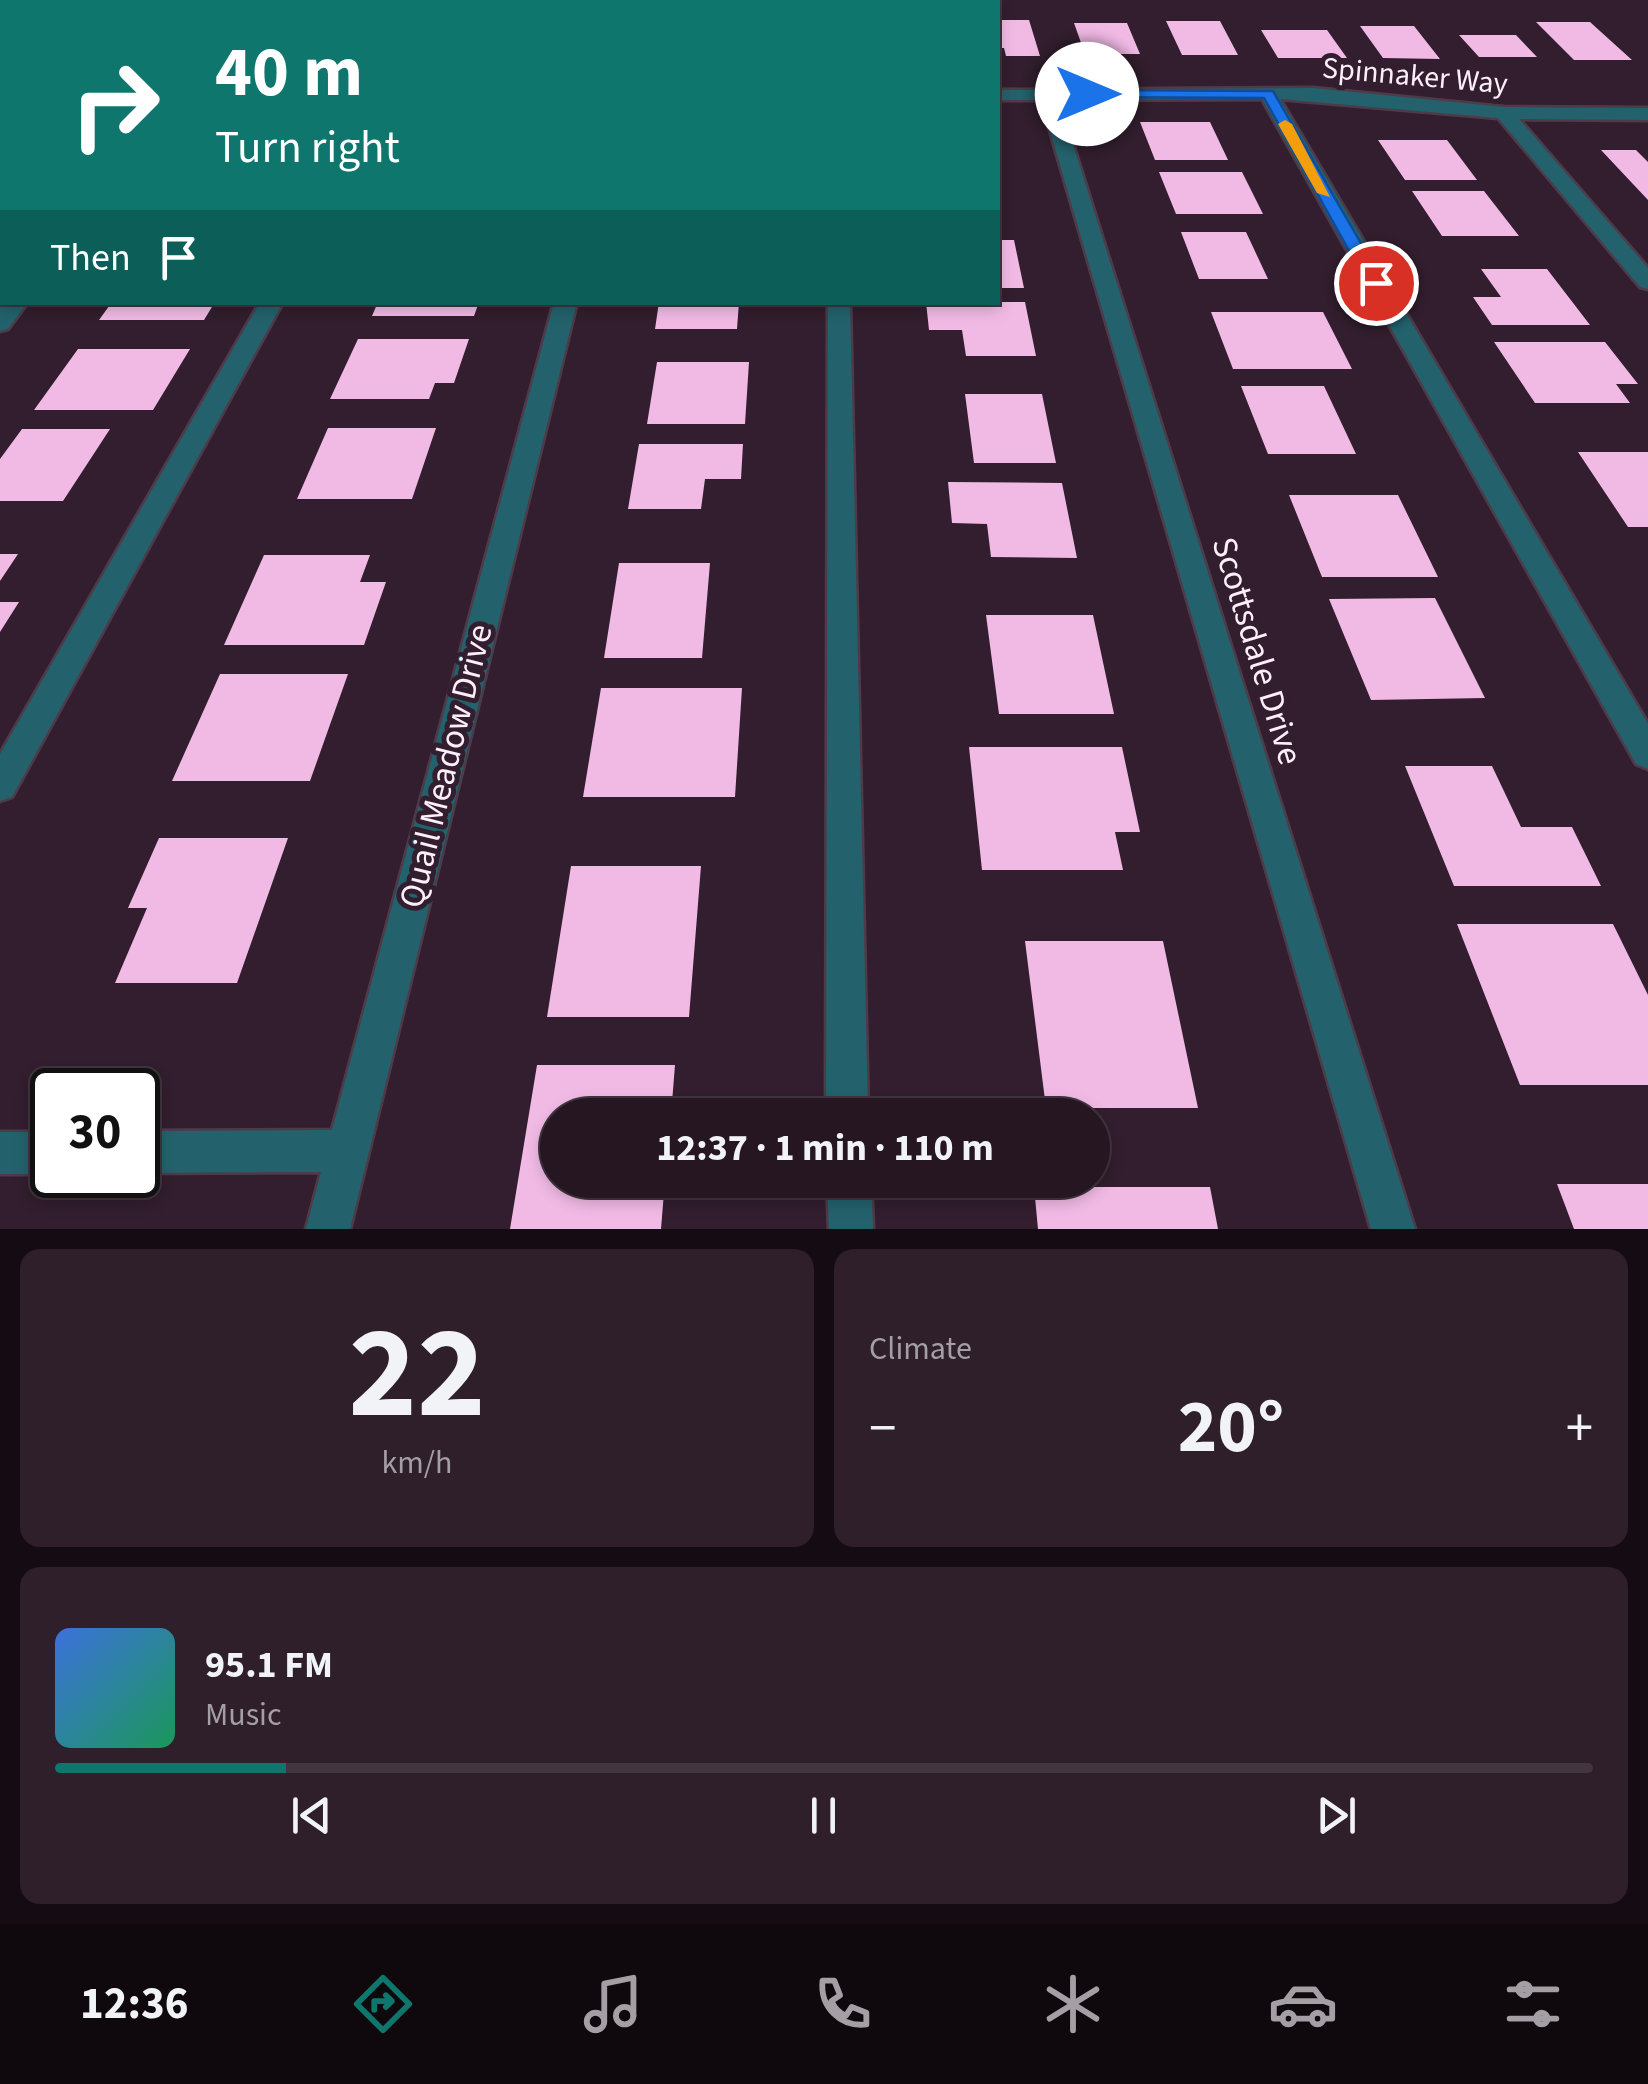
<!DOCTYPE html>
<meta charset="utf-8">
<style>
body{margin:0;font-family:"Source Sans 3",sans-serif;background:#2e1f2a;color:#f1f3f6;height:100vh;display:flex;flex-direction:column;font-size:38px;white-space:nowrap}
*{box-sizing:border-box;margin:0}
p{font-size:32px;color:#a49fa5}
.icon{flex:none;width:55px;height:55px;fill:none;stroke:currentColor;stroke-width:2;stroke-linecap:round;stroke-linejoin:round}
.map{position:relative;height:1229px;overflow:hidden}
.sheet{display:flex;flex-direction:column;gap:20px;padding:20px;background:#150c13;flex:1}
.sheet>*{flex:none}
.guide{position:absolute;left:0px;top:0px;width:1000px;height:305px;box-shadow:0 5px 15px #0003,0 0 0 2px #423540;background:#0f766e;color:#fff;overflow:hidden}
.speed{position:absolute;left:30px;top:1068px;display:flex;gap:20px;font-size:50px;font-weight:700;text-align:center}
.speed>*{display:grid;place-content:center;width:130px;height:130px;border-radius:50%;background:#261622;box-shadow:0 5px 15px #0003,0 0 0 2px #423540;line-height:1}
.speed .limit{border:5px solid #111;border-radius:15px;background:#fff;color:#111}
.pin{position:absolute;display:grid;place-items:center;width:85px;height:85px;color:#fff;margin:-42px;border:5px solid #fff;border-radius:50%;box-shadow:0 2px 10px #0007}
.me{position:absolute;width:110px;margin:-55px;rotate:90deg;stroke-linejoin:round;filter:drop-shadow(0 0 8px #0008)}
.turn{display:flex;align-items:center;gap:35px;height:210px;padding:0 50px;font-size:45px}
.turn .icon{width:130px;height:130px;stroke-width:2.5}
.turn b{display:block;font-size:70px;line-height:85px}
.then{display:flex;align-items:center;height:95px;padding:0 50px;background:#0003;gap:20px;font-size:38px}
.big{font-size:75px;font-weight:700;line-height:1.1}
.sheet .tile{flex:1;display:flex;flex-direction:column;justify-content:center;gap:15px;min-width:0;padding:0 35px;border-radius:20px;background:#2e1f2a}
.sheet .dial{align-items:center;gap:0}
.dial b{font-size:130px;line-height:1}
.song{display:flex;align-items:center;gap:30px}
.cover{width:120px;height:120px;border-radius:15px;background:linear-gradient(135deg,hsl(220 70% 55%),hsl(150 70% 35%))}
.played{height:10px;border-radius:5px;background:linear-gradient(90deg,#0f766e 15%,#423540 15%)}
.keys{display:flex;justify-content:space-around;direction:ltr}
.heat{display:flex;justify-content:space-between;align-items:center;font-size:55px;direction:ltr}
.sheet .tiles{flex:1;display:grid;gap:20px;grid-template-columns:1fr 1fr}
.tile:last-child{grid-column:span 2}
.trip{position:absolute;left:540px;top:1098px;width:570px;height:100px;border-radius:50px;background:#261622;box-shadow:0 5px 15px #0003,0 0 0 2px #423540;font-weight:700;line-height:100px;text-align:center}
.tab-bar{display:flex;height:160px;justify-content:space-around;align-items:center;background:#0f090e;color:#a49fa5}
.tab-bar .icon{width:70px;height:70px}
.tab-bar .current{color:#0f766e}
.tab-bar b{font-size:45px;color:#f1f3f6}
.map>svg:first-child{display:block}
</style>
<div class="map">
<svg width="1648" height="1229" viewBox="0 0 1648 1229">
<rect width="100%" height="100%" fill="#321e2e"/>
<path fill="#f1bae5" d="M998,20H1029L1040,56H1006L1004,48H998Z
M1166,21H1220L1238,55H1182Z
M1536,22H1590L1632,60H1574Z
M1074,23H1127L1140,54H1085Z
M1360,26H1414L1440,59L1383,58Z
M1261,30H1327L1347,58H1278Z
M1459,35H1516L1537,57H1479Z
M1140,122H1210L1228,160H1155Z
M1378,140H1447L1477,180H1405Z
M1601,150H1636L1648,162V200Z
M1159,172H1242L1263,214H1176Z
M1412,191H1484L1519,236H1442Z
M1181,232H1246L1268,279H1199Z
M998,240H1014L1024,288H998Z
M1481,269H1547L1590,325H1492L1473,297H1501Z
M112,302H215L204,320H99Z
M378,302H479L474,316H372Z
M659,302H739L737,329H655Z
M926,302H1025L1036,356H966L962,330H929Z
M1211,312H1323L1352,369H1233Z
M358,339H469L454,383H435L429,399H330Z
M1494,342H1605L1638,384H1616L1630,403H1535Z
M78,349H190L153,410H34Z
M657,362H749L745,424H647Z
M1241,386H1324L1356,454H1268Z
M965,394H1042L1056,463H974Z
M328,428H436L412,499H297Z
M22,429H110L63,501H0V459Z
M639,444H743L741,479H705L701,509H628Z
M1578,452H1648V527H1628Z
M948,482L1062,483L1077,558L991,557L987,524L952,523Z
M1289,495H1398L1438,577H1322Z
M0,554H18L0,581Z
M264,555H370L360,582H386L364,645H224Z
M619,563H710L702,658H604Z
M1435,598L1485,698L1371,700L1329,599Z
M0,602H19L0,632Z
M986,615H1093L1114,714H999Z
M220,674H348L310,781H172Z
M601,688H742L735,797H583Z
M969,747H1122L1140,832H1115L1123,870H982Z
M1405,766H1492L1521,827H1572L1601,886H1454Z
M159,838H288L237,983H115L147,908H128Z
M571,866H701L689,1017H547Z
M1457,924H1613L1648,995V1085H1520Z
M1025,941H1163L1198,1108H1046Z
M537,1065H675L671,1115H558V1180H665L661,1229H510Z
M1557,1184H1648V1229H1574Z
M1034,1187H1210L1218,1229H1038Z"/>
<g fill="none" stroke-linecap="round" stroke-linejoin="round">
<g stroke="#4e3b4a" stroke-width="5">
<path id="minor" d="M0,42L2,43V53H0Z
M1313,88L1504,107L1648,108V120L1519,119L1648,268V289L1640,287L1498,118L1280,99L1648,724V769L1636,764L1262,99L1059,100L1415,1229H1371L1041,100H998V90Z
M5,302H28L8,329L0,331V308Z
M260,302H283L12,797L0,801V754Z
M554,302H577L350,1229H306L321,1172L138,1173V1131L332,1130Z
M828,302H850L868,1115H826Z
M0,1132H52V1174H0Z
M827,1180H871L873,1229H829Z"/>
</g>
<use href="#minor" fill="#23626c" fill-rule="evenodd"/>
</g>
<path fill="#1a73e8" stroke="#114b97" stroke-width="2.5" d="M1087,90L1273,91L1384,283L1376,288L1367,283L1264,98L1082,97Z"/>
<path fill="#f59e0b" d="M1285,120L1292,124L1330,197L1317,193L1278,124Z"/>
<g text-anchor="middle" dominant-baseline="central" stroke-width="10" stroke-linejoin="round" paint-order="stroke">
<g font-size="30" fill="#fdeff9" stroke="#321e2e">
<text transform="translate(1415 76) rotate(5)">Spinnaker Way</text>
</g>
<g font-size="35" fill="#fdeff9" stroke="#321e2e">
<text transform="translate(1257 651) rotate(73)">Scottsdale Drive</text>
<text transform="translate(446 766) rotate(-76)">Quail Meadow Drive</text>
</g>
</g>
</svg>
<div class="speed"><div class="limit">30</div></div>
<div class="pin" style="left:1376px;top:283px;background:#d93025"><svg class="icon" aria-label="arrive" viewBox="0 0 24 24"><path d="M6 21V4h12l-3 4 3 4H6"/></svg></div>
<svg class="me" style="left:1087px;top:94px" viewBox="-20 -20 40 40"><circle r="19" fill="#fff"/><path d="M0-13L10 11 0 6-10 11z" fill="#1a73e8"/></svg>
<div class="trip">12:37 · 1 min · 110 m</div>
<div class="guide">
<div class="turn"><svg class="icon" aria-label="right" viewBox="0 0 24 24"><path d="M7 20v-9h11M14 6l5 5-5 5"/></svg><div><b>40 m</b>Turn right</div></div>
<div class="then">Then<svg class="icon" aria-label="arrive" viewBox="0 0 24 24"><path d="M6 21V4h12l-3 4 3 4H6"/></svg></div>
</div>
</div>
<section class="sheet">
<div class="tiles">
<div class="tile dial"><b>22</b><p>km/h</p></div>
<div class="tile"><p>Climate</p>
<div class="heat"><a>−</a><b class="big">20°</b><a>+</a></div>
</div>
<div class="tile">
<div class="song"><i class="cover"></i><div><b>95.1 FM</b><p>Music</p></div></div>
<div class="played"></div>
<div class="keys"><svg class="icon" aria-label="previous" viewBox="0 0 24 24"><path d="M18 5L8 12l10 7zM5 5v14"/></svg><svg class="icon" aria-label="pause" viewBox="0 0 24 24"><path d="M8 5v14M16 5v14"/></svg><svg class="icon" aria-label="next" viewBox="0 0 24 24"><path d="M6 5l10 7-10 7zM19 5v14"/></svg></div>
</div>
</div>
</section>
<nav class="tab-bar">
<b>12:36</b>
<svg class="icon current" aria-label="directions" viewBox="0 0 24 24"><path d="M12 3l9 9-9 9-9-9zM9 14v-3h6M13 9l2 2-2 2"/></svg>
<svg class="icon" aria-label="music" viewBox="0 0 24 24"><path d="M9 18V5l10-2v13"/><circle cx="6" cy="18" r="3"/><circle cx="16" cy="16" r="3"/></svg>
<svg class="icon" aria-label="phone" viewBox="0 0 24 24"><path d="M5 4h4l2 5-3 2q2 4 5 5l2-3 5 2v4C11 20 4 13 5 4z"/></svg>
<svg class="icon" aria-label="climate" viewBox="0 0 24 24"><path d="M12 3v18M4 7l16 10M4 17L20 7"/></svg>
<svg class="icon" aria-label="car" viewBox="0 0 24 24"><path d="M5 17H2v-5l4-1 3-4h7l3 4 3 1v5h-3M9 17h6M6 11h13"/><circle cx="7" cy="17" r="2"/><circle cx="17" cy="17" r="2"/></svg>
<svg class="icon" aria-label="filters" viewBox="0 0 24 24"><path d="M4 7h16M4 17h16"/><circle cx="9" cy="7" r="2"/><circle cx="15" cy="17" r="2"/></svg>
</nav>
